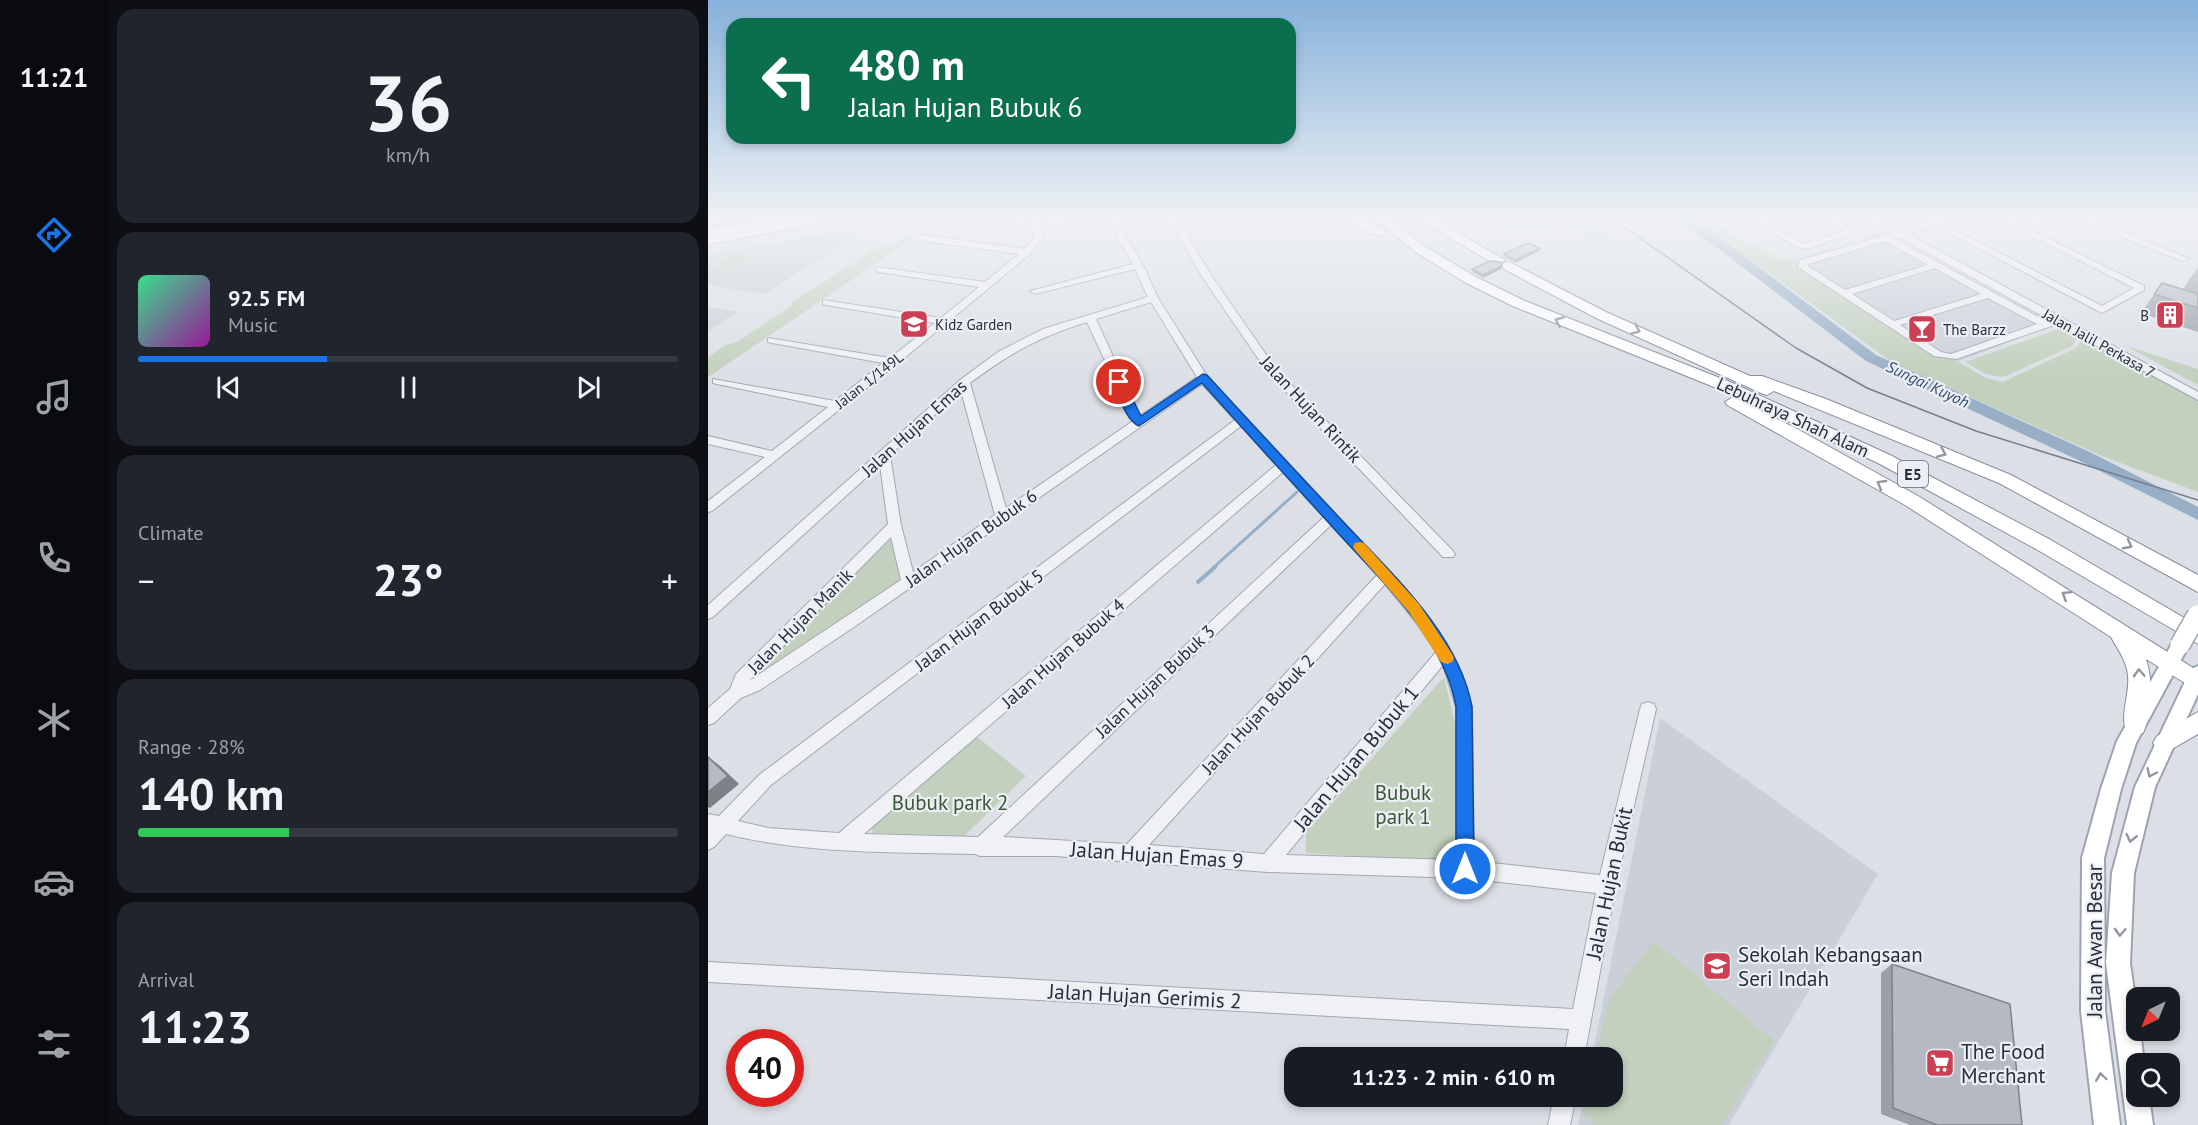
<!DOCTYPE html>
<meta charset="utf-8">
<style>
body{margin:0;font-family:"PT Sans",sans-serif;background:#20242c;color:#f1f3f6;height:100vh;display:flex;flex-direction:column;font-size:22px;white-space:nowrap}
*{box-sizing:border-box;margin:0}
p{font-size:20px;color:#9ea1a6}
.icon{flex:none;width:33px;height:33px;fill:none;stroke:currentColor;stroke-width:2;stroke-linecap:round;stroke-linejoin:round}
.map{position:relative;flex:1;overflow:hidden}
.panel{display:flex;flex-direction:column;gap:9px;padding:9px;background:#0d0f14;width:600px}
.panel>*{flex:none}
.top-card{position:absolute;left:18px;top:18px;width:570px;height:126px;border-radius:18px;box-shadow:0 3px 9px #0003;background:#0b6e4f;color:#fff;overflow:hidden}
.needle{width:39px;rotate:223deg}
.fabs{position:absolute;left:1418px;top:987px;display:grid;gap:12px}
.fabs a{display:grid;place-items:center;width:54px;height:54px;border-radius:12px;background:#171b24;box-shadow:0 3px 9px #0003;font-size:30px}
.speed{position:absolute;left:18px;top:1029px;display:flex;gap:12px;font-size:30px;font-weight:700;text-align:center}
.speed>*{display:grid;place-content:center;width:78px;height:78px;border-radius:50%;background:#171b24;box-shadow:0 3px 9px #0003;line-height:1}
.speed .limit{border:9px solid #d22;background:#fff;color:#111}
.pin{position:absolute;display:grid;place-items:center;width:51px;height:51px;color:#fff;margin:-26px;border:3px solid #fff;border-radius:50%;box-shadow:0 2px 6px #0007}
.me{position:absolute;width:66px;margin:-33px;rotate:0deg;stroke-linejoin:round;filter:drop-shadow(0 0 4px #0008)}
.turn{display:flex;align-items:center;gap:21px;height:126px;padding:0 24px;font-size:27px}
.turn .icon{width:78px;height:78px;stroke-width:2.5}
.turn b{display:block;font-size:42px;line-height:51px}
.big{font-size:45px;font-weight:800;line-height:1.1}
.panel .tile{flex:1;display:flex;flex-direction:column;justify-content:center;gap:9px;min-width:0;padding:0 21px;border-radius:18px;background:#20242c}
.panel .dial{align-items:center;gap:0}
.dial b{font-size:78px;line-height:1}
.song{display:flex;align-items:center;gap:18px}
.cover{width:72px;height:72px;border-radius:9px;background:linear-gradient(135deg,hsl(150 70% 55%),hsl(300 70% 35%))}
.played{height:6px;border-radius:3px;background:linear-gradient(90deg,#1a73e8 35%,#363941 35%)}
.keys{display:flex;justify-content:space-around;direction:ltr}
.heat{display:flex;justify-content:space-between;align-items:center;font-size:33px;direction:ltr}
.charge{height:9px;border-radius:4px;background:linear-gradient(90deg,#34c759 28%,#363941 0)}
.trip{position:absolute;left:576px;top:1047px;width:339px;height:60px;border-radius:18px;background:#171b24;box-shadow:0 3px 9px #0003;font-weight:800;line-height:60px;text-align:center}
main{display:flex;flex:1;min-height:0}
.tab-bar{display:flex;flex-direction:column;width:108px;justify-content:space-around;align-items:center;background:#090b0e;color:#9ea1a6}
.tab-bar .icon{width:42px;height:42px}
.tab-bar .selected{color:#1a73e8}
.tab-bar b{font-size:27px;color:#f1f3f6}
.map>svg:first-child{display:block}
</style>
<main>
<nav class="tab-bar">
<b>11:21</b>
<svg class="icon selected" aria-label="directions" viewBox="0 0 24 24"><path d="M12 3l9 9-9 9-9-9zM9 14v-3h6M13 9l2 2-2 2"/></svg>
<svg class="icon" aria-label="music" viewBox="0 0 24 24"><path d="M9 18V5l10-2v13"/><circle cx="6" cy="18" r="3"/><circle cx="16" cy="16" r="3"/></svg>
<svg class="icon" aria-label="phone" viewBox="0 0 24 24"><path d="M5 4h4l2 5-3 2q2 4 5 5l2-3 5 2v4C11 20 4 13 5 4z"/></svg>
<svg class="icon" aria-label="climate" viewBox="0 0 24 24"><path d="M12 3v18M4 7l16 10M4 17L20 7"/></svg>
<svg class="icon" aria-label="car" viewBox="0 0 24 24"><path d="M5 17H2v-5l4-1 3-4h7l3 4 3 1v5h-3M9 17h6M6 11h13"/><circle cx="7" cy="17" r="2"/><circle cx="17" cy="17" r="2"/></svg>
<svg class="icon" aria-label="filters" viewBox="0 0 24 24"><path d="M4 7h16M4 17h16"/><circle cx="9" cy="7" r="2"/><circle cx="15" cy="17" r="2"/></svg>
</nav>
<section class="panel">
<div class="tile dial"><b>36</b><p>km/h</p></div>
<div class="tile">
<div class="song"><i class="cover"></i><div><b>92.5 FM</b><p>Music</p></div></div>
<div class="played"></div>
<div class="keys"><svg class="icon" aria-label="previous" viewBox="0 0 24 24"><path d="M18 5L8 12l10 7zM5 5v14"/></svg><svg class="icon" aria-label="pause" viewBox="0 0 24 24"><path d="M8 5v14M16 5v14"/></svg><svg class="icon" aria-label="next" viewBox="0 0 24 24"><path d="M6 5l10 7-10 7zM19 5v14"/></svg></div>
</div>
<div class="tile"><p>Climate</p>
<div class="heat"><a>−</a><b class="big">23°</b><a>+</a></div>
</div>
<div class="tile"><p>Range · 28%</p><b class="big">140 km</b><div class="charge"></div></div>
<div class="tile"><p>Arrival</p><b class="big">11:23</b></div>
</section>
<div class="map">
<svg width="1490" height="1125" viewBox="0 0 1490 1125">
<rect width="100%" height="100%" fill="#dce0e6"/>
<path fill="#cacfd8" d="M170,222L56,294L0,285V256Z
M1177,232L1347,325L1241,365L1078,261Z
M0,307L29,312L0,331Z
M952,718L1170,874L1021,1125H870L876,1097L904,1096V1058L884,1057Z"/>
<path fill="#c2d0bd" d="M775,219H890L901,239L917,252L893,239L845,224L833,231L782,224Z
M978,219H1001L1044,247L1050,246L1071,260L1079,258L1236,359L1247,360L1278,378L1295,382L1370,347L1374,336L1490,400V492L1394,456L1185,363L1046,262Z
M200,236L207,237L0,377V357L17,345L29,342L85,305L82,303L171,247H180Z
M30,254L43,257L13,274L0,271Z
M1353,328L1370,338L1364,346L1298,376C1282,379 1271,370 1257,362Z
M1416,345L1490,369V385Z
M191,531L196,579L10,709Z
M736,677L751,741L746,852L733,861L598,853V833Z
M268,736L318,776L256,836L165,833L163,824Z
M946,941L1066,1041L1014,1125H886L875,1115L879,1097L904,1096V1058L888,1057L901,999Z"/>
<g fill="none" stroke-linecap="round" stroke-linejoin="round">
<path stroke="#97aec7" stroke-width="3" d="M505,568L589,492"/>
<path stroke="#97aec7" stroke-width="4" d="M490,582L507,567"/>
<path fill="#97aec7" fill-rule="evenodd" d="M965,219H979L1020,244L1168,355L1386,454L1490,507V520L1374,462L1158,361L1012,250Z"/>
<g stroke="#a2a7b0" stroke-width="2">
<path id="minor" d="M24,219L23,221L0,226V220Z
M321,219H329L331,224L354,219H373L333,229L335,237L322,254L189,364L4,511L0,512V501L57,457L0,444V436L64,451L120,407L9,384L5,383V379L127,401L175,363L64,343L60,342V338L182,358L227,323L118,305L115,304V300L233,318L271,287L171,272L168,271V267L277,282L311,254L215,241L211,238L215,235L317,249L327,237Z
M399,219H407L435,265L450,298L499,376L695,586L731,632L752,670L759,688L764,707L766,861L892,875L932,709L934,704L940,702L946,704L948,709L908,885L876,1058H856L861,1029L0,982V962L865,1009L888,893L757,878L560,872L347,856H272L267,854C184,852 99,854 18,834L6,847L0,850V814L11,816L51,775L527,420L494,384L146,627L52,690L33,698L6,723L0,725V708L22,689L28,674L180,524L172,465L5,617L0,619V605L252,380L290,352L335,329L440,297L427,269L327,294L322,291L425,264ZM443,302L489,377L432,416L388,319ZM379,322L425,421L298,508L262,383C302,353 331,337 379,322ZM253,391L287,515L205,572L193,525L182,455ZM533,426L568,465L131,833L60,828L30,821L63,785ZM575,472L616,517L270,837L156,834ZM623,525L669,575L419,844L295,837ZM183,537L193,580L41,681ZM677,584L709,624L728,652L556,854L441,845ZM735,665L748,707V860L578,855Z
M461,219H469L505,278L568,369L745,551L747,554L745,557H735L560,373L495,278Z
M1045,219H1055L1092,242L1099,243L1136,231L1117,219H1128L1147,232L1099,249L1086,246Z
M1161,219H1172L1193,231L1226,219H1247L1236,224L1394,306L1426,288L1290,219H1301L1436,286V290L1394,313L1228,226L1200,234L1490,392V400L1349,324L1248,359L1226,356L1090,267L1092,260L1185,233ZM1191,237L1342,320L1338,321L1185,238ZM1177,241L1220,265L1137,290L1100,266V264ZM1227,268L1273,294L1186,321L1144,294ZM1280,298L1329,324L1243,354L1233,352L1192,325Z
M1369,219H1382L1482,259L1474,261Z
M846,1096H868L862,1125H840Z"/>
</g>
<g stroke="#9ca4b2" stroke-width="4">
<path id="major" d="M1472,638L1478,640L1481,645L1428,743L1413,789L1396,858L1397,1011L1412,1125H1386L1373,1011L1374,858L1393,789L1409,741L1466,640Z
M1490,666V694L1447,787L1426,873L1422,963L1428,1006V1030H1432L1436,1064H1428V1096H1441L1445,1125H1419L1398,963L1404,873L1427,787L1483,669Z"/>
</g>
<g stroke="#848d9d" stroke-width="2">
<path id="highway" d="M638,219H654L679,232L673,236L658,232Z
M666,219H680L721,249L768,277L817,301L1022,382L1182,455L1341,539L1490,626V644L1328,549L1170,463L1011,389L807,307L758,283L712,255Z
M710,219H726L797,260L790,264L785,263Z
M801,262L898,312L1042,376H1054L1118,399L1303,475L1490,575V592L1291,483L1066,391L1059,395L1053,393L888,318L796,269L794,266L796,263Z
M1025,397L1091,430L1210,496L1490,671V691L1438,659C1445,681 1445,712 1435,733L1427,736L1419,733C1411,717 1422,694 1420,676C1419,661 1410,650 1403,637L1197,505L1019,405L1017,402Z
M1490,712V734L1457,753L1449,750L1445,743L1449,736Z"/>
</g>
<use href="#minor" fill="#eff1f5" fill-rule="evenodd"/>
<use href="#major" fill="#fff" fill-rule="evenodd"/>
<use href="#highway" fill="#fff" fill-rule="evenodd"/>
<path stroke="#767f90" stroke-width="1.5" d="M905,219L1088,348L1159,388L1268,431L1490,500"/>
<g stroke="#9ca4b2" stroke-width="22" stroke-linecap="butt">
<path id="major-bridge" d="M1472,645L1489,615"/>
</g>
<g stroke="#848d9d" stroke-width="16" stroke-linecap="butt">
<path id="highway-bridge" d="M0,237L98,219"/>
</g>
<use href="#major-bridge" stroke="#fff" stroke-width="19"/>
<use href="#highway-bridge" stroke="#fff" stroke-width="14"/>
</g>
<path fill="#9b9fa8" d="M831,251L807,263L796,257V254Z
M1490,267V332L1433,313L1454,283L1475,289Z
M764,269H793L775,278L764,272Z
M1184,964L1314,1125H1202L1173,1114V973Z"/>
<path fill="#7e8288" d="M832,248L831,251L807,263V260Z
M794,266L793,269L775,278V275Z
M0,757L11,765L31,784L2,808L0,807Z"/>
<path fill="#b4b9c3" stroke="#7e8288" stroke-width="1.5" d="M820,243L832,248L807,260L796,254Z
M782,261L792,262L794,266L775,275L764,269Z
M1454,283L1490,294V308L1446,294Z
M0,757L20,776L0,792Z
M1184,964L1302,1004L1314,1125H1229L1185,1108Z"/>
<defs><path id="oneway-chevron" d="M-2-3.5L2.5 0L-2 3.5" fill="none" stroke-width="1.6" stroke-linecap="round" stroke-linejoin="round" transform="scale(1.5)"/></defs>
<g stroke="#92969e">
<use href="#oneway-chevron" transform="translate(851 321) rotate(-157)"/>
<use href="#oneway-chevron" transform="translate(928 330) rotate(24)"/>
<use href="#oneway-chevron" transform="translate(1234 453) rotate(23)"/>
<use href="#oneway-chevron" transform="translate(1173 484) rotate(-150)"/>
<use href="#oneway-chevron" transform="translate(1420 545) rotate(28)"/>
<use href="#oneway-chevron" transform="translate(1358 595) rotate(-148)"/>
<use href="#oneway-chevron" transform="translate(1431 673) rotate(-93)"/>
<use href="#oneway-chevron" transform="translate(1443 773) rotate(115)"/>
<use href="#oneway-chevron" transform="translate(1423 838) rotate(103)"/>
<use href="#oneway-chevron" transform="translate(1412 932) rotate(93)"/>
<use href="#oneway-chevron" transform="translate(1393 1077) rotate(-98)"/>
</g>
<linearGradient id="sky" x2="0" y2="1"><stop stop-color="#87b2db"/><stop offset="0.58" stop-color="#eff1f4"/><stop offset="1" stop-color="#eff1f4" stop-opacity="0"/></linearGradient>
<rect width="1490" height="377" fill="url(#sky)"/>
<path fill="#1a73e8" stroke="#114b97" stroke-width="1.5" d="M495,374L499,375C541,421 584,467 626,512C677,568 750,630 764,707L766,869L763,876L757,878L751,876L748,869V707C736,635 667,575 620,522C578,476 536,430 494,383L431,426C417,420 411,395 405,382L411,379L415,380L433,416Z"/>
<path fill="#f59e0b" d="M651,542L656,543L711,604L744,654L746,658L744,662L739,664L733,662L701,612L647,550L645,547L647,543Z"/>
<defs>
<g id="building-square" transform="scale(1.5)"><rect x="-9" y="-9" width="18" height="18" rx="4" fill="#cd4054" stroke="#ebeff4"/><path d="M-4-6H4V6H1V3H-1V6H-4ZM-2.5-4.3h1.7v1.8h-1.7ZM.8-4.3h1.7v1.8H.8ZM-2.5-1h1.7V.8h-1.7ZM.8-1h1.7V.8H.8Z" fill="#fff"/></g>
<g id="school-square" transform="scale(1.5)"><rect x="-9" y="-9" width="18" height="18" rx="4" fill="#cd4054" stroke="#ebeff4"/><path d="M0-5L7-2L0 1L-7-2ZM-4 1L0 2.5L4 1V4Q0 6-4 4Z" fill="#fff"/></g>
<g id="bar-square" transform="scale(1.5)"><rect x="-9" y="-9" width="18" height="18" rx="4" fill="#cd4054" stroke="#ebeff4"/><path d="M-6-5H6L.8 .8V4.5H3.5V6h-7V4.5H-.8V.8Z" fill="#fff"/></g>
<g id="supermarket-square" transform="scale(1.5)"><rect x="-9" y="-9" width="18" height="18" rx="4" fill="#cd4054" stroke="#ebeff4"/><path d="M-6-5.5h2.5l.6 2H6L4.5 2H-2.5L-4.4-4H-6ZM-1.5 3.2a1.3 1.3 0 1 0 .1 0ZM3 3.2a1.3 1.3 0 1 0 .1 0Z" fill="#fff"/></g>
</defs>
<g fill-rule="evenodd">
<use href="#building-square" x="1462" y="315"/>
<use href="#school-square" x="206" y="324"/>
<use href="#bar-square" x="1214" y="329"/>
<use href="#school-square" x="1009" y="966"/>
<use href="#supermarket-square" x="1232" y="1063"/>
</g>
<g text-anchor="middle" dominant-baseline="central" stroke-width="4.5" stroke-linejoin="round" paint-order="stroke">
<g font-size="15" fill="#262e3c" stroke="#ebeff4" text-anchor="start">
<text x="1441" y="315" text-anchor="end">B</text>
<text x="227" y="324">Kidz Garden</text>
<text x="1235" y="329">The Barzz</text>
</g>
<g font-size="15" fill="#262e3c" stroke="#ebeff4">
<text transform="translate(1391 343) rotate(29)">Jalan Jalil Perkasa 7</text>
<text transform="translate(161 380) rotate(-38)">Jalan 1/149L</text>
</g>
<g font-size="16" font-style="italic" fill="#314c70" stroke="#ebeff4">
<text transform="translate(1220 384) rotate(25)">Sungai Kuyoh</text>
</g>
<rect fill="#ebeff4" stroke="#616873" stroke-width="1.5" x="1190" y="461" width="30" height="26" rx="4.5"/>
<g font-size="16" font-weight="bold" fill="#262e3c">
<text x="1205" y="474">E5</text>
</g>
<g font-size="18" fill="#262e3c" stroke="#ebeff4">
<text transform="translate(603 409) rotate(47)">Jalan Hujan Rintik</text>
<text transform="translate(1085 417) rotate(25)">Lebuhraya Shah Alam</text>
<text transform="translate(206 428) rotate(-42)">Jalan Hujan Emas</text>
<text transform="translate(263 538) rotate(-35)">Jalan Hujan Bubuk 6</text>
<text transform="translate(271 620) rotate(-37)">Jalan Hujan Bubuk 5</text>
<text transform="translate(92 621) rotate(-45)">Jalan Hujan Manik</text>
<text transform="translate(355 653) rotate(-41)">Jalan Hujan Bubuk 4</text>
<text transform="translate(447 681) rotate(-43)">Jalan Hujan Bubuk 3</text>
<text transform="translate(550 714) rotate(-47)">Jalan Hujan Bubuk 2</text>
</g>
<g font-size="21" fill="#262e3c" stroke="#ebeff4">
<text transform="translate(648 758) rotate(-50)">Jalan Hujan Bubuk 1</text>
<text transform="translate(449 855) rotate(4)">Jalan Hujan Emas 9</text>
<text transform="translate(901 883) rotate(-78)">Jalan Hujan Bukit</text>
<text transform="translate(1386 941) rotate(-90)">Jalan Awan Besar</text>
<text transform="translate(437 996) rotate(3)">Jalan Hujan Gerimis 2</text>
</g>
<g font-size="21" fill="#3a5833" stroke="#ebeff4">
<text x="695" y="792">Bubuk<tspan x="695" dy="24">park 1</tspan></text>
<text x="242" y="802">Bubuk park 2</text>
</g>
<g font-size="21" fill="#262e3c" stroke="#ebeff4" text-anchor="start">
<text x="1030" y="954">Sekolah Kebangsaan<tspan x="1030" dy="24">Seri Indah</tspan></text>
<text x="1253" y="1051">The Food<tspan x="1253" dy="24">Merchant</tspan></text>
</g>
</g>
</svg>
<div class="fabs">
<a><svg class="needle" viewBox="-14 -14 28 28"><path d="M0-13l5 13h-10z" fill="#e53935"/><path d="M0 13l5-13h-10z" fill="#9ea1a6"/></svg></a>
<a><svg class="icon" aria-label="search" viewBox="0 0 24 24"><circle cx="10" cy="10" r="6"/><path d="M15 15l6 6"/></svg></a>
</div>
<div class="speed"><div class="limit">40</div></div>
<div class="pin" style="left:411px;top:382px;background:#d93025"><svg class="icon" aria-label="arrive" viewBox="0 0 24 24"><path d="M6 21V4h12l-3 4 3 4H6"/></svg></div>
<svg class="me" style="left:757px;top:869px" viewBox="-20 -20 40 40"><circle r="17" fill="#1a73e8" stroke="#fff" stroke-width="3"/><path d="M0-11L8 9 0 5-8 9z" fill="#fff"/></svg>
<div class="trip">11:23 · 2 min · 610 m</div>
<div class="top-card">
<div class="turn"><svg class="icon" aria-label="left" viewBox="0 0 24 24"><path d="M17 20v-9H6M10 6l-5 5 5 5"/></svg><div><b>480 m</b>Jalan Hujan Bubuk 6</div></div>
</div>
</div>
</main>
